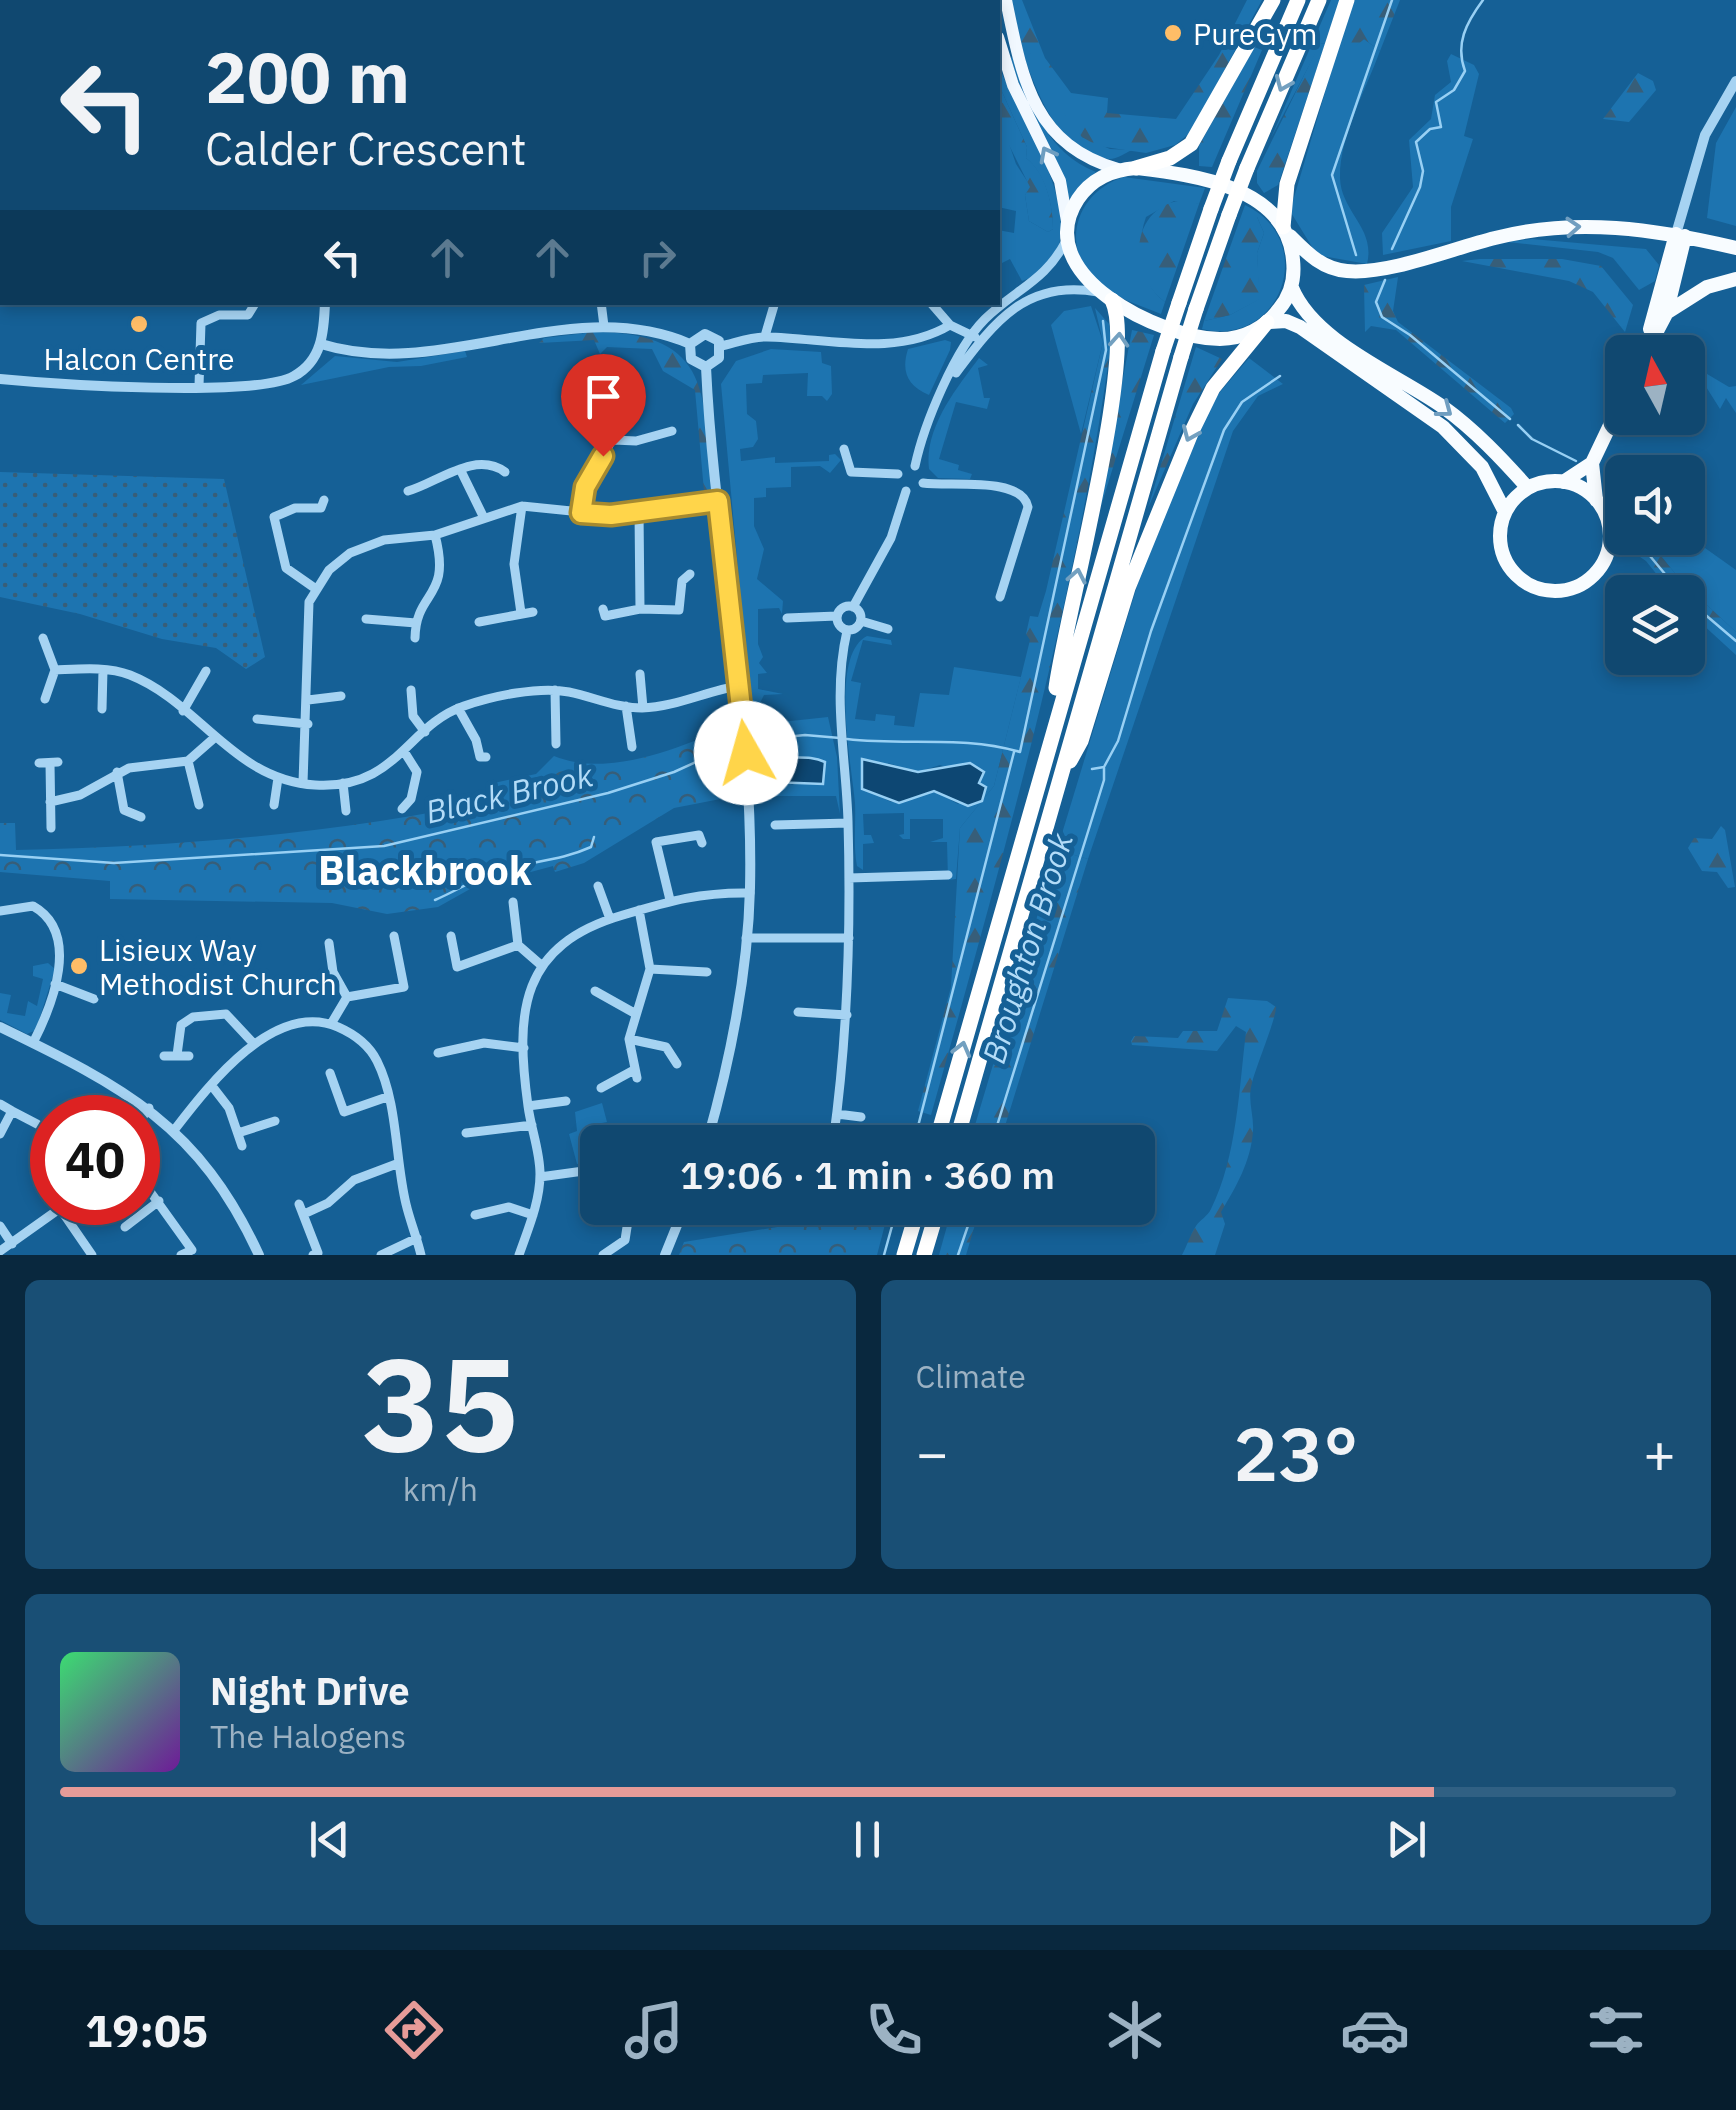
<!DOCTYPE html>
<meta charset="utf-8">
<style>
body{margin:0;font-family:"IBM Plex Sans",sans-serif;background:#194f75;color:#f1f3f6;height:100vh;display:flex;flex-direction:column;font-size:38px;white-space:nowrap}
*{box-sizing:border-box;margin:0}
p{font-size:32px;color:#9cb2c3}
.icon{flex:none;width:55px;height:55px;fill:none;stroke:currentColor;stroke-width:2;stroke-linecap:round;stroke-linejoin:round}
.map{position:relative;height:1255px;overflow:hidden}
.panel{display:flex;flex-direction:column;gap:25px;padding:25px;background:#09283e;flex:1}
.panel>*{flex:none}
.guide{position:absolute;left:0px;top:0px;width:1000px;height:305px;box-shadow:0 5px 15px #0003,0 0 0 2px #306083;background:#104870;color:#f1f3f6;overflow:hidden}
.needle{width:65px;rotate:352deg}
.fabs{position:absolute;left:1605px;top:335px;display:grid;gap:20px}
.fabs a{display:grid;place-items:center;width:100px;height:100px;border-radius:15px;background:#104870;box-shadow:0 5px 15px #0003,0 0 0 2px #306083;font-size:50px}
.speed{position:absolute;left:30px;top:1095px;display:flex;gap:20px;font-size:50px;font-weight:700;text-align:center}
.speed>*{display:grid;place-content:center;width:130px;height:130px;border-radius:50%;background:#104870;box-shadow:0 5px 15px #0003,0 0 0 2px #306083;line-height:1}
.speed .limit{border:15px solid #d22;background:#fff;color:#111}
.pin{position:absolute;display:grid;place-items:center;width:85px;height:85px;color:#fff;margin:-102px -42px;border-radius:50% 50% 50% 0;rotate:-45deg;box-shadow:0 0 10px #0007}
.pin .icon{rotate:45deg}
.me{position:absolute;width:110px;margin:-55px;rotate:353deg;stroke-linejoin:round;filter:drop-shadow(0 0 8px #0008)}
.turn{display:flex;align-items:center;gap:35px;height:210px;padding:0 40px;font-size:45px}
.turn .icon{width:130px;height:130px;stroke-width:2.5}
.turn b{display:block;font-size:70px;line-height:85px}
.lanes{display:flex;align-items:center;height:95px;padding:0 40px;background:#0003;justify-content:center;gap:50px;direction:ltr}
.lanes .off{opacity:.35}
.big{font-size:75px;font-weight:600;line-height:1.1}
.panel .widget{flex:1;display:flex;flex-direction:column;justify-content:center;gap:15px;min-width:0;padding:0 35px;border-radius:15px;background:#194f75}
.panel .dial{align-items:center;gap:0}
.dial b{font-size:130px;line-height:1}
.song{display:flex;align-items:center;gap:30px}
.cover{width:120px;height:120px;border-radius:15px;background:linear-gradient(135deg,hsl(140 70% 55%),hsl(280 70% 35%))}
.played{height:10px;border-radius:5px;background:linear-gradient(90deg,#e69b98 85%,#306083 85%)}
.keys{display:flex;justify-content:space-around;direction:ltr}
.heat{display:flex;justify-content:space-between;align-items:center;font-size:55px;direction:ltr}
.panel .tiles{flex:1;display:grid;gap:25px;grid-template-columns:1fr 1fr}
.widget:last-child{grid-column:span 2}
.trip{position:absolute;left:580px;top:1125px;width:575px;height:100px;border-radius:15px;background:#104870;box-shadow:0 5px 15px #0003,0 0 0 2px #306083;font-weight:600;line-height:100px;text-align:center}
.tab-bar{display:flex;height:160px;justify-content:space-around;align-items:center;background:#061d2d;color:#9cb2c3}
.tab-bar .icon{width:70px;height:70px}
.tab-bar .on{color:#e69b98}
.tab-bar b{font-size:45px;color:#f1f3f6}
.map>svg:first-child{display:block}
</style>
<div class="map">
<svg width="1736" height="1255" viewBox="0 0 1736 1255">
<defs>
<pattern id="forest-firs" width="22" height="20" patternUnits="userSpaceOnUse" patternTransform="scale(2.5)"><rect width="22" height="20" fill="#1d74b0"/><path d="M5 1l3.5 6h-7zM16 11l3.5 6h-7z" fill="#375e79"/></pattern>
<pattern id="park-crowns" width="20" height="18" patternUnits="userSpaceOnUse" patternTransform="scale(2.5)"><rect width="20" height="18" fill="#1d74b0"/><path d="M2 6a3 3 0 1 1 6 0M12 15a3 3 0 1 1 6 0" fill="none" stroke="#375e79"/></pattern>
<pattern id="garden-dots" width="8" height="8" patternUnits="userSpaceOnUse" patternTransform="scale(2.5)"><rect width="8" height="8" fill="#1d74b0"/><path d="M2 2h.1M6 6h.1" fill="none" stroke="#375e79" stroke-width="1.8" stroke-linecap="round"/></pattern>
</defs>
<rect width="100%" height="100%" fill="#156096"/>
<path fill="#1d74b0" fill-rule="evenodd" d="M1331,0H1340L1325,44L1321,43L1271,138Z
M1347,18L1344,55L1364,39L1380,51C1366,89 1339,138 1340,178C1341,212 1376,228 1367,264L1317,255L1290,211Z
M1030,52L1082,137L1110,149L1132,150C1125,153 1117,159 1110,159C1062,160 1035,89 1023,53Z
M1451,54L1474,65L1479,74L1464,136L1473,139L1451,207V241L1383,255L1382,233L1413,187L1409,140L1431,119L1435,95L1451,82L1447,61Z
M1014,57C1032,104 1045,152 1096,172L1070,200L1008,58Z
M998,65C1019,114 1113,252 1022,281L1010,259L998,265V230L1014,233L1016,211L998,207V111L1016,164L1031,187L1025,195L1029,221L1048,232L1053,229C1053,204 1045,173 1026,158L1027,147L998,83Z
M1736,107V226L1707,218L1716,143Z
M1124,177L1205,188L1199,204L1174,201L1146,217C1136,245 1139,283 1165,302L1161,314C1140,305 1114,298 1097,282C1058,246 1077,191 1124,177Z
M1245,205C1319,240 1282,348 1202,329L1204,321L1230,315L1259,299L1257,253L1264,233L1257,217L1240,219Z
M1532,239L1646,249L1659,265L1655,281L1639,290L1613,258L1598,252L1507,242Z
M1091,306L1103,342L1081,434L1051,325L1064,311Z
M945,340L951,342L950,350L929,395C907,386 901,371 908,349Z
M771,349L821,352L822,363L831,366L832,394L827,401L822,396H807L808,373L763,375L762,383L746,384L747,414L756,421L758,439L753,447L740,449L741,461L775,457V463L829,461V455L835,454L841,460L830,473L820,466L791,467V487L766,488V497L754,498V526L764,549L757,579L783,601L782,614L779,608L758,609V644L763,657L759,663L767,673L758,674V689L783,694L764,695L760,703L763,724L828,717L837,757L840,814L836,796H759L721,384L736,361ZM781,757L795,761L806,757L820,784L799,781L792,785L774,760Z
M465,351L467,357L421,366L389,367L301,385L335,356L397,362Z
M979,358L988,365L978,368L984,398H990L987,409L956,402L939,459L959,465L958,470L972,474L970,479L938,478L929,469C924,428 956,389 979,358Z
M1249,358L1283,384L1258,396L1233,431L1088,859L1057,850L1144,563L1214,399Z
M1688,358L1700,362L1702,371L1729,387L1736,386V413L1726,398L1720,409Z
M1688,522L1705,548L1736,570V632L1682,582L1652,545L1627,548L1633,538H1688Z
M867,636L891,640L892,645L863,640L851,681L861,683L855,719L875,721L876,714L895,716L894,725L914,727L920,693L949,695L954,667L1021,677L994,786L960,828L956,879L948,880L947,842H930L943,838V819H910V839H903L899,835L904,834V813L863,814L864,835H871L874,843L863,844V870L857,866C853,846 856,824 855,803C852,767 829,655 867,636ZM888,763L918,772L940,765L979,779V784L958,804L934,791L891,802L873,793Z
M48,963L55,969L36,1030L27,1034L0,1020V993L11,995L7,1013L25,1016L28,1001L37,1006L43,979L33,976V966Z
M602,1103L607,1122L591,1125L590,1162L577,1164L569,1134L577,1131L575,1112Z"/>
<path fill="url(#forest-firs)" d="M1011,0H1022L1045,58L1071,93L1108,98L1107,113L1176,119L1219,55L1247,0H1262L1191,132L1175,145L1146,153L1098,146L1082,137L1066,116L1030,53H1023Z
M1355,0H1400L1380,51L1364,39L1343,58L1347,18Z
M1320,43L1325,44L1278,185L1264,193L1257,183V171Z
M1254,47L1262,50L1212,167L1199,166V146Z
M1638,73L1653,81L1656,90L1629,122L1603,119Z
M998,83L1027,147L1026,158C1046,173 1053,205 1053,229L1048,232L1029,221L1025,195L1030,187L1000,127Z
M1185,200L1199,204L1165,302C1125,273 1131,204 1185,200Z
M1247,216L1257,217L1264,233L1257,253L1260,299L1230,315L1204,321L1240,219Z
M1480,259H1562L1601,266L1633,305L1625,332L1593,292L1569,281L1462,261Z
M1398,277L1393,311L1398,322L1511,408L1514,414L1505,423L1396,330L1371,326L1365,332L1364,285Z
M1095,308L1109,324L1111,344C1075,607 1002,860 931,1115L918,1111L951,987L960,828L994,786L1030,640L1026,634L1030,616L1038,617L1046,591L1103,342Z
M1132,330L1154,335L1101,506L1102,490Z
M594,332C714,332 704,397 711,493L704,491L695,390L663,371L652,349L607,347L600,354L594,340L539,343L544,338Z
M1196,347L1222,359L1193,404L1148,508Z
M1652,545L1682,582L1736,632V655L1688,611V592H1671L1646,561L1627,548Z
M1721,826L1725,830L1735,887L1728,888L1717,872L1702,871L1688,848L1694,838L1712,839Z
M1057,850L1088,859L1000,1142H970Z
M1228,998L1267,1001L1276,1007C1276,1019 1256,1066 1252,1083C1247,1100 1254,1114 1253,1131C1251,1161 1236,1187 1221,1212L1225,1224L1215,1255H1182C1187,1246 1190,1235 1196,1226C1200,1220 1208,1216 1211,1209C1237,1157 1239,1088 1246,1032L1236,1026L1217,1051L1132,1045L1131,1041L1134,1036L1178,1038L1183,1031H1217Z
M952,1208H980L966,1255H939Z"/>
<path fill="url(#park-crowns)" d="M735,725L741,795L674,808L584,863L555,872L553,866L527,873L525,868L495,875L438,907L387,914L332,903L110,899V881L0,872V823H15L16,850C180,846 342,834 503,798L494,783L536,774L554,756C611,779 681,746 735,725Z
M889,1209L877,1255H679L684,1242Z"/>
<path fill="url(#garden-dots)" d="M0,472L224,479L265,657L246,669L216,648L162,639L80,614L0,597Z"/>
<path fill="#0d4773" stroke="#98d0f4" stroke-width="2.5" d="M781,757C796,759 810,755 825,762L823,784L772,782L767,771Z
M862,759L918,772L970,763L984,772L979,783L986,787L982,801L968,806L934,791L899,803L862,789Z"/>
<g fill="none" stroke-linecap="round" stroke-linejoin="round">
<path stroke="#98d0f4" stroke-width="2.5" d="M1392,249L1420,187L1423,171L1416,142L1430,129L1441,127L1436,102L1454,90L1465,71C1455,44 1466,23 1483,0
M1356,255L1332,175L1392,0
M1385,280L1376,302L1382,317L1410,335L1510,419
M1518,425L1532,439L1576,461
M1610,488L1622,515
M1635,538L1680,592
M1688,600L1736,641
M847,739C906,746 963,735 1020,752L1106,350L1103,321
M748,741L805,735L840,738
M1092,769L1104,767L1118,741L1151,631L1224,430L1242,402L1280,376
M0,855L114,863L384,846L608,793L674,772L740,742
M435,900C454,892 473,880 492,873C526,861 558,862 591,847L594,837
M914,1142L1014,752
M992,1142L1104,780V768
M884,1255L897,1208
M958,1255L974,1208"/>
<path stroke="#a6d3f2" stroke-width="9" d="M200,0L201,2
M441,0L442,2
M517,0V2
M600,0V2
M736,0L737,2
M811,0V2
M890,0V2
M67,2H87
M664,2L666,0
M0,62L2,57
M0,81L2,79
M0,199L2,200
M601,302L604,326
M930,302L950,325L975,337
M765,336L775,302
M721,346C735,343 753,336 767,337C826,338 895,358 950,325
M956,373C995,321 1027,279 1098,292
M199,386L201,323L219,315H248L256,302
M614,440L636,441L672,431
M844,449L851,472L898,474
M915,466C924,424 955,349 985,319C1017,288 1046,281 1067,239
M460,469L483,516
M923,483C950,487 1022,476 1028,507L1000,597
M408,491C437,483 475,450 505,472
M639,512L640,609
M581,513C589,458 645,428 595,379L586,381
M316,589L286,568L274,517L295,508H321L324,500
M837 618a12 12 0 1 1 24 0a12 12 0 1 1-24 0Z
M853,607L891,538L906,491
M603,609L605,616L640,609L679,610L682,581L690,574
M521,613L514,564L522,506
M787,618L837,616
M366,619L416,623
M861,621L888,629
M479,622L533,612
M43,638L55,670L45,699
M415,638C416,589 452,600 435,535
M55,670C79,669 107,666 130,675C199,702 233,780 315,785C397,790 406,726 464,706C493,696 539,686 569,692C594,697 616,708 642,708C675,707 707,691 738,686
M640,674L643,708
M411,690L413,716L425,732
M555,690L556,744
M308,700L341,696
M626,706L632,747
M458,708L476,740L480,757H486
M102,709L103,670
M183,711L206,671
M257,719L308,724
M188,761L199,805
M39,763L58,762
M50,763L51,828
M117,772L124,810L141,817
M303,783L309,602L329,570L350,553L384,540L435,535L522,506L611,515L719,501
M343,783L346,811
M50,802L80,795L129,768L188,761L213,739
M274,805L278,778
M402,809L411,799L417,772L405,753
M775,825L848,823
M849,878L948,875
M598,886L610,919
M670,900L656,842L699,835L702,843
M513,902L518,945L541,965
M639,910L650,969L629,1039L666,1047L677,1064
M0,911L33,906C81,933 53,1004 33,1043
M451,936L457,967L518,945
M746,938H849
M329,943L333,972L347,997
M650,969L707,972
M55,984L94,999
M595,991L636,1014
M798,1012L847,1015
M331,1024L347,997L404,987L394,936
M629,1039L637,1078
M438,1053L484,1043L524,1048
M177,1055L181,1025L193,1017L226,1014L254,1044
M164,1056H189
M330,1073L344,1112L387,1097
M212,1086L229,1108L242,1146
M601,1088L634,1070
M0,1104L12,1111L0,1134
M528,1106L566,1101
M12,1111L37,1124
M837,1114L861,1117
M138,1123L149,1108
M175,1129C209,1085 274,1000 338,1027C354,1034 369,1045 377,1061C398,1103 395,1159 406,1204C410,1221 417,1238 421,1255
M238,1133L275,1121
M466,1133L532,1125
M833,1142C848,1036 851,929 848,821C846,756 832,696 847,631
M540,1177L598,1169
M149,1190L192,1250L181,1255
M299,1204L318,1253L313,1255
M61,1210L92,1255
M304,1214L328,1203L354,1180L399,1163
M475,1215L509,1207L533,1215
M0,1226L12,1244
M125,1227L159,1201
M0,1251L69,1202
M381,1255L417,1238
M519,1255C528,1229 540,1202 540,1174C540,1151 531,1129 528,1106C515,1011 520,945 623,915C670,901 701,892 750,893
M603,1255L625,1240L630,1208"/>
<path stroke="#a6d3f2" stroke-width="10" d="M311,0V2
M1676,234L1705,135L1736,81
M321,344C443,382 569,292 690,344
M690,344L705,334L719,341V358L706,367
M690,344L691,359L706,367
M706,367C714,541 754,714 750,888C748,973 730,1061 707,1142
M0,379C52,384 255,398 294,376C322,361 324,332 325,302
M0,1027C124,1087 199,1125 259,1255
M665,1255L684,1208"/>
<path stroke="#f1f8ff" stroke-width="12" d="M988,0L989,2
M1006,0C1022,78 1033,145 1118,169
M998,37L1013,85L1060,181L1068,227"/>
<path stroke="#f8fcff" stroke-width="14" d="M1136,168C1193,175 1287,186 1293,260C1295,278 1291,295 1279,309C1265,328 1243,339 1220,339C1162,339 1028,275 1078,199C1092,178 1112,170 1136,168Z
M1290,236C1307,253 1322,269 1347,271C1389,275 1453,248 1495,238C1576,217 1656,229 1736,248
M1292,288C1314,342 1396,374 1443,407C1475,430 1502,459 1528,488
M1666,313L1707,287L1736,279
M1268,322L1286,321L1300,327L1443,427L1482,467L1505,512
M1650,329L1676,234
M1646,352L1666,314L1685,236
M1592,463L1596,500
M1500 536a55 55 0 1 1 110 0a55 55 0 1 1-110 0Z
M1563,482L1592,463L1622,400"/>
<path stroke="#fff" stroke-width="15" d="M1229,161L1298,0
M1136,168L1170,158L1191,144L1273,0
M1247,168L1319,0
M1283,227L1287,184L1347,0
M1179,303L1211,209
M1196,309L1229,215
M1056,688C1066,612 1138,354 1112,300
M1070,761L1081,741L1128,588L1192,431L1213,388L1267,322
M936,1142L1163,351
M956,1142L1181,357
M904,1255L918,1208
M924,1255L938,1208"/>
<path stroke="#fff" stroke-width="15" d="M1211,209L1229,161
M1229,215L1247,168
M1163,351L1179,303
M1181,357L1196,309"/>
</g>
<defs><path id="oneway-chevron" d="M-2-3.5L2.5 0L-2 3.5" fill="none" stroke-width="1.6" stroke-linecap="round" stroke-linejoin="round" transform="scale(2.5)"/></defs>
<g stroke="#73a0c0">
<use href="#oneway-chevron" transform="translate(1283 84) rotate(113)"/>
<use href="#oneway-chevron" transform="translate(1119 340) rotate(-86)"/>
<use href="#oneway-chevron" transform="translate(1190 434) rotate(113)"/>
<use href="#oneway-chevron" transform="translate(1077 576) rotate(-79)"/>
<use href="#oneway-chevron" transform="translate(962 1049) rotate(-75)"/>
</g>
<use stroke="#6d9dc0" href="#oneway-chevron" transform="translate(1047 154) rotate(-118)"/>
<g stroke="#709ec0">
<use href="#oneway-chevron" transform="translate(1573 227) rotate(-4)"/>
<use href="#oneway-chevron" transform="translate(1445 410) rotate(37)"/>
</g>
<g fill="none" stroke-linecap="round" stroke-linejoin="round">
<g stroke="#a68a30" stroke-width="25">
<path id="route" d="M603,456L585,487L581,513L611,515L718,501L746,753"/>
</g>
<use href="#route" stroke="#ffd54a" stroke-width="18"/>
</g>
<g fill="#ffbd67" stroke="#156096" stroke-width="4">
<circle cx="1173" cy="33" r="10"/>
<circle cx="139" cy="324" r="10"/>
<circle cx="79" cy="966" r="10"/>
</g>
<g text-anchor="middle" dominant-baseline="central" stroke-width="10" stroke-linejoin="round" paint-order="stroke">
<g font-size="30" fill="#fff" stroke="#156096" text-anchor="start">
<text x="1193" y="33">PureGym</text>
<text x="139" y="358" text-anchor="middle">Halcon Centre</text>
<text x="99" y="949">Lisieux Way<tspan x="99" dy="34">Methodist Church</tspan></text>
</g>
<g font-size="32" font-style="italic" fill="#b3dcf8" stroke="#156096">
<text transform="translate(509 793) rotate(-13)">Black Brook</text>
<text transform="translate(1027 948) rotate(-73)">Broughton Brook</text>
</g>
<g font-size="40" font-weight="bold" fill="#fff" stroke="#156096">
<text x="425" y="870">Blackbrook</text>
</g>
</g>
</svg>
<div class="fabs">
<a><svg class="needle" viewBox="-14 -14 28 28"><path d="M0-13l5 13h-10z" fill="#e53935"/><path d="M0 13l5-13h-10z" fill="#9cb2c3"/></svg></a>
<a><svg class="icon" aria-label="sound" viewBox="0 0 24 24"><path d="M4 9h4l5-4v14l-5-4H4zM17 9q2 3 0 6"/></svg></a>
<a><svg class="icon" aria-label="layers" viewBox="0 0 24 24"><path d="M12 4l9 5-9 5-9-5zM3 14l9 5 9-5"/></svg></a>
</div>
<div class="speed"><div class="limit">40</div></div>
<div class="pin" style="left:603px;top:456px;background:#d93025"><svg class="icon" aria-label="arrive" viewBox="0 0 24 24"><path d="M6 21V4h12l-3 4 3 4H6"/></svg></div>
<svg class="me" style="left:746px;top:753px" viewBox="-20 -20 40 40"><circle r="19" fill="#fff"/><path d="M0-13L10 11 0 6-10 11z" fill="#ffd54a"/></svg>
<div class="trip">19:06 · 1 min · 360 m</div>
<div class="guide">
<div class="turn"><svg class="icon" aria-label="left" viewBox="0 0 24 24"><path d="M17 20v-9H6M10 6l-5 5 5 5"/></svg><div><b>200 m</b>Calder Crescent</div></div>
<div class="lanes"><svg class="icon" aria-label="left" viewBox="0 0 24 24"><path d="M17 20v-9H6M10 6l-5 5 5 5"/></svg><svg class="icon off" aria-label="ahead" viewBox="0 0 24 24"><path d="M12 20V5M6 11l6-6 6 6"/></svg><svg class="icon off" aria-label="ahead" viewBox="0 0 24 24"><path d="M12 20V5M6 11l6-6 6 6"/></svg><svg class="icon off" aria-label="right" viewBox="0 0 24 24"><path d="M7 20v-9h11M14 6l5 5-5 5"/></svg></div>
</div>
</div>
<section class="panel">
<div class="tiles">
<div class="widget dial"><b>35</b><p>km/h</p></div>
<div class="widget"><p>Climate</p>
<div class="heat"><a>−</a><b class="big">23°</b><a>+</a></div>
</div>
<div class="widget">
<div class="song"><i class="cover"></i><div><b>Night Drive</b><p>The Halogens</p></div></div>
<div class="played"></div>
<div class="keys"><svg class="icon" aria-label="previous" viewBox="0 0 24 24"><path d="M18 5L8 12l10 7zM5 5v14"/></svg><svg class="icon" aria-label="pause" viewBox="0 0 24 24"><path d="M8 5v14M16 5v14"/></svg><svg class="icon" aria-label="next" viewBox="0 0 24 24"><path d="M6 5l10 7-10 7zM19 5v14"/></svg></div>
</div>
</div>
</section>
<nav class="tab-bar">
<b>19:05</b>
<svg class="icon on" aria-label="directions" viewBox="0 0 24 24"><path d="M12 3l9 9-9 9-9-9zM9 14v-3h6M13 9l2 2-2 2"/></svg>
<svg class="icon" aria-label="music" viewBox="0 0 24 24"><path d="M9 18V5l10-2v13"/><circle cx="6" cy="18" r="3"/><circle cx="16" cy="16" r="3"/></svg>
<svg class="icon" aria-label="phone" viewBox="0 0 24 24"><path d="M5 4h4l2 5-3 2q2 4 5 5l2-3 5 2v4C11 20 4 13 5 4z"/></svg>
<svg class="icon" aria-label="climate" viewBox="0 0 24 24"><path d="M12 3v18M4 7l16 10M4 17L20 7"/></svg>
<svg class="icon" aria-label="car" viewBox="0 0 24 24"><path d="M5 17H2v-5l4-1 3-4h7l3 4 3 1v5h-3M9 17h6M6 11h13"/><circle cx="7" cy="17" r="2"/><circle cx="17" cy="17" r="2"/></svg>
<svg class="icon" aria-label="filters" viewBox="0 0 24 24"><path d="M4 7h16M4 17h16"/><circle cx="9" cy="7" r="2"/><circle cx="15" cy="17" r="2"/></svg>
</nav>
